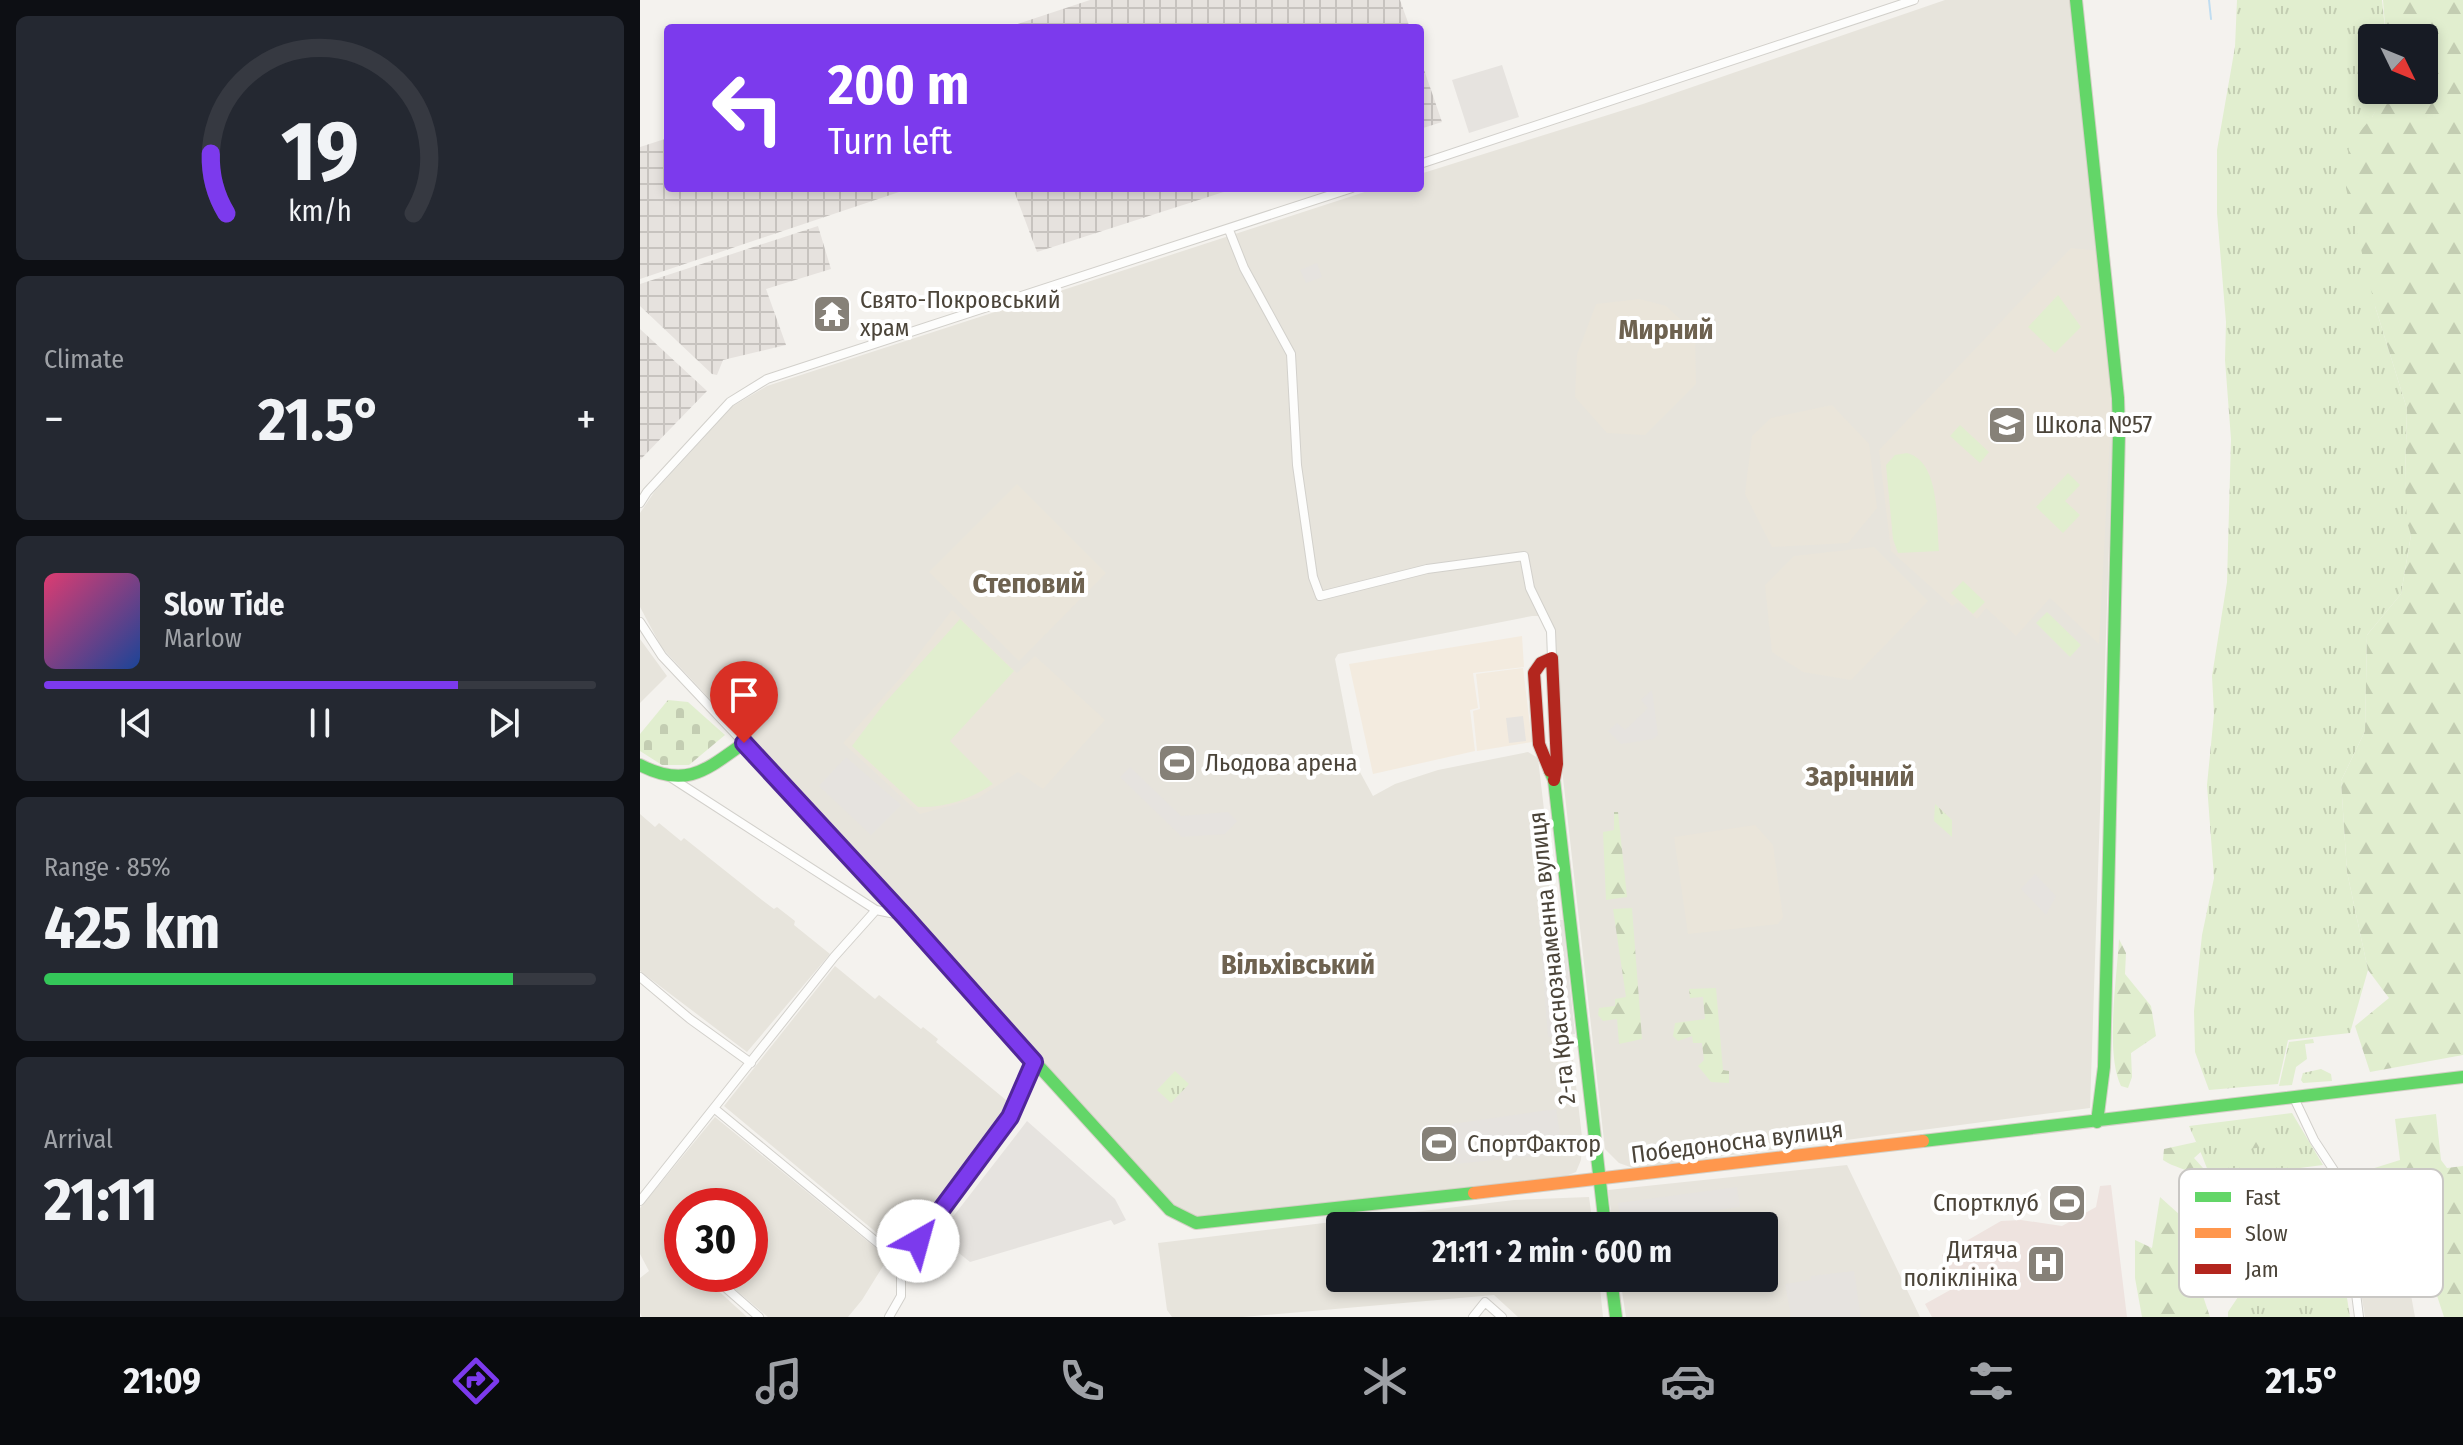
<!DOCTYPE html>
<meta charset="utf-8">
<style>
body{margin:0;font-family:"Fira Sans Condensed",sans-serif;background:#242831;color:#f1f3f6;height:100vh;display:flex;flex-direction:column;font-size:30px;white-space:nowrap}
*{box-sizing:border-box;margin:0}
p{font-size:26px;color:#9ea1a6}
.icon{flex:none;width:44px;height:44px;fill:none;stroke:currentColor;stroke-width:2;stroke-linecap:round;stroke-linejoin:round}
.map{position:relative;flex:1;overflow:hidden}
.drawer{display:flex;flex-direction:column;gap:16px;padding:16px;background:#0d0f14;width:640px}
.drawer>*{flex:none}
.hud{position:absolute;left:24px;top:24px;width:760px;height:168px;border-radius:8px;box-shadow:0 4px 12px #0003;background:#7c3aed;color:#fff;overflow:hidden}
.needle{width:52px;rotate:133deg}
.buttons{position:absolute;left:1718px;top:24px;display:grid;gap:16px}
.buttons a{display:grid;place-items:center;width:80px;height:80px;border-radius:8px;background:#171b24;box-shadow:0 4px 12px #0003;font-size:40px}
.speed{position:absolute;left:24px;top:1188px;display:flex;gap:16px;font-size:40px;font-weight:700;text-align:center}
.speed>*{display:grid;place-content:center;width:104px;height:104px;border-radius:50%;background:#171b24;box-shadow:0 4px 12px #0003;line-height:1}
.speed .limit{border:12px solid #d22;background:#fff;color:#111}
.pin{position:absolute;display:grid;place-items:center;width:68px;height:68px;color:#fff;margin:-82px -34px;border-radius:50% 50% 50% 0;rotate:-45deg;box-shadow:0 0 8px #0007}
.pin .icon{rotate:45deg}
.me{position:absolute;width:88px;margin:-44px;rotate:38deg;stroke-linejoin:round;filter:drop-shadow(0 0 6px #0008)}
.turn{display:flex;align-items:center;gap:28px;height:168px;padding:0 32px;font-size:36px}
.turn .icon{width:104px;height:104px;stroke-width:2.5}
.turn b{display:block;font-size:56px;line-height:68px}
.big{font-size:60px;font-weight:700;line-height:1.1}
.drawer .widget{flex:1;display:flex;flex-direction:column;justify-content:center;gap:12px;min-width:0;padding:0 28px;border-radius:12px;background:#242831}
.drawer .dial{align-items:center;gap:0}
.dial svg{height:208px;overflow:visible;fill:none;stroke:#363941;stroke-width:7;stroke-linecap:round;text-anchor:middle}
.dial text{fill:#f1f3f6;stroke:none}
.song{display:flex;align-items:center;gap:24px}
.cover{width:96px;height:96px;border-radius:12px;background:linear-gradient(135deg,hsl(340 70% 55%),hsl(220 70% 35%))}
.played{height:8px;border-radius:4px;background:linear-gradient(90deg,#7c3aed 75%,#363941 75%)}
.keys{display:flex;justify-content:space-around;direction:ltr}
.heat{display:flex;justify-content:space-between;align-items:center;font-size:44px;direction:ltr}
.charge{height:12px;border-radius:6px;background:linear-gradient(90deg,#34c759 85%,#363941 0)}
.trip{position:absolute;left:686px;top:1212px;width:452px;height:80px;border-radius:8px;background:#171b24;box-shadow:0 4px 12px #0003;font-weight:700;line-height:80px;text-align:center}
.tab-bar{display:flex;height:128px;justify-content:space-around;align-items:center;background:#090b0e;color:#9ea1a6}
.tab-bar .icon{width:56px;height:56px}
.tab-bar .on{color:#7c3aed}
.tab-bar b{font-size:36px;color:#f1f3f6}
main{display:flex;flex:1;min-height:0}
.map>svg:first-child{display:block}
</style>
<main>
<section class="drawer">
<div class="widget dial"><svg viewBox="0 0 100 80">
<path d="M14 69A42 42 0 1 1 86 69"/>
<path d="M14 69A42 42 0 0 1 8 46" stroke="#7c3aed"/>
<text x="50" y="56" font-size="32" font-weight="700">19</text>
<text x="50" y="72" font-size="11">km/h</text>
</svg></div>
<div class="widget"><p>Climate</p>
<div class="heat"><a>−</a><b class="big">21.5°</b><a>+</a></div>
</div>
<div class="widget">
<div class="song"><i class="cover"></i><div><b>Slow Tide</b><p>Marlow</p></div></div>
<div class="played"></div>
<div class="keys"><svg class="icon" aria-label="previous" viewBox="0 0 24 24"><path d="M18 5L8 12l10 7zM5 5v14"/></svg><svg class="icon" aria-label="pause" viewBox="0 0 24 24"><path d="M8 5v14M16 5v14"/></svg><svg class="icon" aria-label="next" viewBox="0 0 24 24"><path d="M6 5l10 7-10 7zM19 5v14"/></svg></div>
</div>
<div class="widget"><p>Range · 85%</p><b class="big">425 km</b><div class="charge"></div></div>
<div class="widget"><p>Arrival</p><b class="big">21:11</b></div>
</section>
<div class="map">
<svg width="1823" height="1317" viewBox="0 0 1823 1317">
<defs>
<pattern id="industrial-grid" width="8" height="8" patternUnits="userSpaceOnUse" patternTransform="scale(2)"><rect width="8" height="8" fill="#e6e2de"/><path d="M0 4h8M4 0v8" fill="none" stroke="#c7c3bf"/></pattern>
<pattern id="grass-tufts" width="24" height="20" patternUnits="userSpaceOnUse" patternTransform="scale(2)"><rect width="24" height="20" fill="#e1eecf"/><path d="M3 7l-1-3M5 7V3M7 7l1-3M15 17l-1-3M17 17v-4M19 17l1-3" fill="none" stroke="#c3cdb2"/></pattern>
<pattern id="forest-firs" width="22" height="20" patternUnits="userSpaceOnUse" patternTransform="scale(2)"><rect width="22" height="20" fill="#e1eecf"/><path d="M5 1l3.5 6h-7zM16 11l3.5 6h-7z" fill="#c3cdb2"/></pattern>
<pattern id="cemetery-stones" width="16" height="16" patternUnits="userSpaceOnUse" patternTransform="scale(2)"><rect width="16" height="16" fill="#e1eecf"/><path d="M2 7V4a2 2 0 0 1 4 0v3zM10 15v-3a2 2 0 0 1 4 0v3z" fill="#c3cdb2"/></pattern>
</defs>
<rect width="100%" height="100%" fill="#f4f2ee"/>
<path fill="#e7e4dc" d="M1305,0H1433L1474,398L1450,1108L993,1168L979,1163L965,1149L922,769L913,760L910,635L902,616H892L698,654L695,659L715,763L733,796L755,784L798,770L888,752L898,758L942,1137L941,1160L936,1172L926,1176L563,1219L549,1216L538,1211L151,786L22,648L0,607V513L15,491L93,406L127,386L737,188H780V174L1003,104Z
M0,639L27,676L0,703Z
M0,814L15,827L19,823L41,841L44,838L122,900L134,909L137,907L155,921L154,925L190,954L107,1052L0,971Z
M195,966L235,999L239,995L281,1029L283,1027L298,1039L296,1042L372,1105L335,1157L255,1248L84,1106Z
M75,1117L248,1258L222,1300L208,1317H128L77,1274H110V1206H42V1244L39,1242L34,1248L42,1257V1274H60L107,1317H2L0,1313V1278L9,1271L0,1254V1208Z
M1207,1165L1280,1317H986L980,1278H1124V1226H973L968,1190Z
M949,1197L953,1226H700V1278H959L963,1317H878L854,1295L603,1317H532L527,1310L518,1243L874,1200Z
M1776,1259L1779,1282L1769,1284L1775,1317H1725L1717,1267Z"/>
<path fill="#f3ebdf" d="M882,636L884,667L833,673L838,708L830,710L835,751L733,774L709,664Z
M883,668L892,742L837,751L833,711L840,709L836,674Z"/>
<path fill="url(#industrial-grid)" d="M450,0H760L770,28H365Z
M780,58L802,122L780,129Z
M28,138V188H271L0,279V147Z
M373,188H596L397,252Z
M178,226L191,269L126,289L146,345L83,360L77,375L72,374L0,306V284Z
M0,329L67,391L0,460Z"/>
<path fill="#eae5da" d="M1431,248L1459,251L1472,400L1459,644L1410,598L1376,636L1346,608L1337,619L1318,602L1312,606L1251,551L1239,450Z
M1000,299L1026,306L1055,333L1056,384L1005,435L967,433L935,397L937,355L956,304Z
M1192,405L1229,444L1237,508L1208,543L1132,547L1105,494L1112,436L1131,418Z
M377,484L466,573L379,661L289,572Z
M1234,547L1288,601L1211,680L1163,672L1132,652L1125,585L1154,556Z
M312,610L377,673L395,656L465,720L403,789L378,772L338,798L280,814L203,743L262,676Z
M1115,825L1133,845L1143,917L1138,924L1048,934L1034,837Z"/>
<path fill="#eee3df" d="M1471,1185L1487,1317H1292L1285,1304L1312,1289L1302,1255L1361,1221L1381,1220L1422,1226L1456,1207L1460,1186Z"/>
<path fill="url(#grass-tufts)" d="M1597,0H1742L1746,38H1732V90H1749L1732,117L1735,306L1767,409L1765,481L1771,535L1761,594L1727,635L1725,731L1701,781L1707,872L1728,970L1710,1033L1648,1040L1638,1084L1569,1090L1555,1052L1554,1011L1562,935L1574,878L1567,785L1574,714L1572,676L1587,582L1591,439L1585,360L1586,322L1577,213V150L1595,47Z
M1295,804L1312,820V837L1294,821Z
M1673,1039L1674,1043L1665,1044L1667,1059L1656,1067L1652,1085L1639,1086L1649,1042Z
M1681,1069L1691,1074L1692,1081L1663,1083L1661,1080L1663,1073Z
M535,1071L549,1084L531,1103L517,1090Z
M1652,1113L1683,1165L1652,1169L1659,1220L1694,1216L1710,1317H1588V1312L1602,1291C1597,1281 1590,1279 1585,1272C1572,1253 1582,1230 1578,1210C1574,1180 1561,1153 1549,1126Z"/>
<path fill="url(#forest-firs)" d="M1743,0H1823V1055L1730,1072L1715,1026L1749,998L1728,970L1707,872L1701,781L1725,731L1727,635L1761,594L1771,535L1767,522L1765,481L1767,409L1735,306L1706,188L1709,145L1732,117L1747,90H1784V38H1746Z
M974,812H978L987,897L966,900L963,832L974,830Z
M992,908L1002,1039L979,1044L977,1019L963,1021L958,1015L959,1008L975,1006V999L986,997L973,909Z
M1479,939L1486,953L1485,974L1511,1006L1516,1036L1491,1053L1492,1077L1488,1088L1481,1086C1465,1053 1477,978 1479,939Z
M1076,988L1083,1070L1089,1071V1083L1071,1082L1058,1066L1064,1060L1062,1043H1053L1052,1036L1038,1041L1033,1036L1035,1023L1065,1019L1063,997L1050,998L1049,989Z
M1796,1114L1801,1160L1807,1168L1823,1166V1317H1804L1783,1253L1728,1241L1709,1176L1760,1160L1755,1119Z
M1623,1133L1640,1136L1635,1145L1585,1153L1576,1145L1584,1141Z
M1556,1142L1564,1149L1554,1158L1563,1168L1556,1178C1546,1167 1534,1168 1523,1160L1524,1149Z
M1520,1197L1550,1224L1562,1246L1561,1290L1570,1317H1502L1495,1278V1240L1512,1248Z"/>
<path fill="url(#cemetery-stones)" d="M28,700L48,702L85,735L49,765H22L0,751V734Z"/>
<path fill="#e1eecf" d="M1418,295L1441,327L1415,353L1388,327Z
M1320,425L1349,452L1340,463L1310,436Z
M1267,453C1301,462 1296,522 1299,551L1258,553L1253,539L1246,465L1255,455Z
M1428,473L1440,485L1425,501L1440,515L1423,533L1396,507Z
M1323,581L1345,602L1333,614L1311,593Z
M1407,612L1441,645L1430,657L1396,623Z
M320,619L374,671L310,741L353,784C331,799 305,808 278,807L212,746L243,705Z"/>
<path fill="#e6e3df" d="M862,65L879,117L829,133L812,80Z
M677,263L682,277L666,283L660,270Z
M1012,690L1018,735L1013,739L981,744L968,731L977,723L985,730L1008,708L1001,700Z
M883,716L886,741L869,743L866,718Z
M206,757L261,805L231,835L179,786Z
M490,767L541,816L588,812L597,821L585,834L542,837L480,777Z
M1395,874L1416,896L1406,915L1381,889Z
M899,920H923L935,1034L908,1037Z
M916,1109L923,1153L815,1164L812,1124Z
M387,1121L475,1199L486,1220L474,1225L471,1220L330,1262L298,1236Z
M1097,1187L1100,1207L1011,1219V1226H981L978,1203Z
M1214,1271L1221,1317H1151L1145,1284L1171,1280V1276Z"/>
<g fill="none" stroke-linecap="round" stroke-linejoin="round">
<path stroke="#c0ddf1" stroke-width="2" d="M1569,0L1571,19"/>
<g stroke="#d2d0cb" stroke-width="10">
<path id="street" d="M780,164L1274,0
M589,230L604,268L651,354L657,465L673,577L680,596L787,569L884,556L890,588L911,631L912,658
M0,503L7,492L90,402L127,379L712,188
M0,622L22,656L104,743
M30,777L236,910L260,915
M0,977L50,1019L111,1063
M1654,1098L1674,1140L1695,1172L1707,1222L1719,1317
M75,1109L261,1262
M0,1201L194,957L236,910
M40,1248L42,1249
M70,1274L119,1317
M249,1317L261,1296V1262L370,1117L394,1062
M833,1317L845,1302L862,1317"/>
</g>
<g stroke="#d3cfc5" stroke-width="14">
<path id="fast" d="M1436,0L1478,398L1479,433L1464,1067L1457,1122
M0,765C46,789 66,770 104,743L530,1210L556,1223L834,1193
M910,771L914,780L965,1226
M1283,1141L1823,1077
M971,1278L976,1317"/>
</g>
<g stroke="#d3cfc5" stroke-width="14">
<path id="slow" d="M834,1193L1283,1141"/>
</g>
<g stroke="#d3cfc5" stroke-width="14">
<path id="jam" d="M910,771L899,744L894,673L901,663L912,658L917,764L914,780"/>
</g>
<use href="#street" stroke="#fdfdfc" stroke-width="8"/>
<use href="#fast" stroke="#63d668" stroke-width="12"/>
<use href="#slow" stroke="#ff974d" stroke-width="12"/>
<use href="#jam" stroke="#b3261e" stroke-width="12"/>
</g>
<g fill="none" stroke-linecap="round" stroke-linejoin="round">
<g stroke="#51269a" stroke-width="20">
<path id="route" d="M104,743L265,917L394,1062L370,1117L278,1241"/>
</g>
<use href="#route" stroke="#7c3aed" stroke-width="14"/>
</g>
<defs>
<g id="temple-square" transform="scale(2)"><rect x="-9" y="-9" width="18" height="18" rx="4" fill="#868178" stroke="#fff"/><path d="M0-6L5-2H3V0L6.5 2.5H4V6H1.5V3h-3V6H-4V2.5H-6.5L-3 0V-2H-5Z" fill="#fff"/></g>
<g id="school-square" transform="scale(2)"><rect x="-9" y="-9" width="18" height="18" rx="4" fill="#868178" stroke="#fff"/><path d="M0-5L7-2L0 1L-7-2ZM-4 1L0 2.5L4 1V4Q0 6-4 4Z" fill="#fff"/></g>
<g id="stadium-square" transform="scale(2)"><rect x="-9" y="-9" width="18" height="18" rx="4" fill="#868178" stroke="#fff"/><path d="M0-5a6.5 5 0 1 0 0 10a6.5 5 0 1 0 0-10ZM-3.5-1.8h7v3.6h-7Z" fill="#fff"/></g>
<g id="hospital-square" transform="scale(2)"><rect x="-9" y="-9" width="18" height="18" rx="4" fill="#868178" stroke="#fff"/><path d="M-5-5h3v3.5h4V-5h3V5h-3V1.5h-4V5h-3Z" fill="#fff"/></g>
</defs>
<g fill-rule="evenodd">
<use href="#temple-square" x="192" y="314"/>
<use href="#school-square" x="1367" y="425"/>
<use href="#stadium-square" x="537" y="763"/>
<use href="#stadium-square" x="799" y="1144"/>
<use href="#stadium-square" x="1427" y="1203"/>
<use href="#hospital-square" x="1406" y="1264"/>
</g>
<g text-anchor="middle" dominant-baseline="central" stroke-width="8" stroke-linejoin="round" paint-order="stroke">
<g font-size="24" fill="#4b4439" stroke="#fff" text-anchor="start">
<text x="220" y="300">Свято-Покровський<tspan x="220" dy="28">храм</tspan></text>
<text x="1395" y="425">Школа №57</text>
<text x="565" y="763">Льодова арена</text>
<text x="827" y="1144">СпортФактор</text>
<text x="1399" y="1203" text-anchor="end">Спортклуб</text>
<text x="1378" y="1250" text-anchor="end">Дитяча<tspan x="1378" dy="28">поліклініка</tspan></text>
</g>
<g font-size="24" fill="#4b4439" stroke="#fff">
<text transform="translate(912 958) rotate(-96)">2-га Краснознаменна вулиця</text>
<text transform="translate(1097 1142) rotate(-7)">Победоносна вулиця</text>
</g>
<g font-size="28" font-weight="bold" fill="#6e6250" stroke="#fff">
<text x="1026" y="329">Мирний</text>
<text x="389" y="583">Степовий</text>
<text x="1220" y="776">Зарічний</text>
<text x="658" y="964">Вільхівський</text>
</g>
</g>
<rect x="1539" y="1169" width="264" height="128" rx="12" fill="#fff" stroke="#c9c7c4" stroke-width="2"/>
<rect x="1555" y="1192" width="36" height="10" fill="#63d668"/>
<rect x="1555" y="1228" width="36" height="10" fill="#ff974d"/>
<rect x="1555" y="1264" width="36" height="10" fill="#b3261e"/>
<g font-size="22" fill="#4b4439">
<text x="1605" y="1205">Fast</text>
<text x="1605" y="1241">Slow</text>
<text x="1605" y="1277">Jam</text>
</g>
</svg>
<div class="buttons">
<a><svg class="needle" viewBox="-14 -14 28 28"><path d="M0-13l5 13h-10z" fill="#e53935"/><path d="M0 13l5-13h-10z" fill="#9ea1a6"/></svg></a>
</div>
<div class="speed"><div class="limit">30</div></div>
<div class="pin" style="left:104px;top:743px;background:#d93025"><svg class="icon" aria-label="arrive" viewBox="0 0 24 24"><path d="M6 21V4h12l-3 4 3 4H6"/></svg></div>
<svg class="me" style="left:278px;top:1241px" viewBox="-20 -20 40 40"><circle r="19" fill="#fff"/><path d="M0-13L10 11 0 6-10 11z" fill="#7c3aed"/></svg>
<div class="trip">21:11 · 2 min · 600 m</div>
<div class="hud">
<div class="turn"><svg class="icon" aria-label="left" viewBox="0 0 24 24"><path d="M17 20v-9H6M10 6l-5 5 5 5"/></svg><div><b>200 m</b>Turn left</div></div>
</div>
</div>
</main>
<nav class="tab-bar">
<b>21:09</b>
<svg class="icon on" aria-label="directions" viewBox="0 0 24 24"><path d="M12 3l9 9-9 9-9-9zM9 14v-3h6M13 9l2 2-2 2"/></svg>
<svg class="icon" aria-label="music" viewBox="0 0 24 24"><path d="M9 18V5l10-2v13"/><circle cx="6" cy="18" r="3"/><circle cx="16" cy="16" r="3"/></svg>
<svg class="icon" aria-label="phone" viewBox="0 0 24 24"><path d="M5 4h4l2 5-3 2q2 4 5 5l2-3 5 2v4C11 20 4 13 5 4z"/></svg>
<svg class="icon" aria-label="climate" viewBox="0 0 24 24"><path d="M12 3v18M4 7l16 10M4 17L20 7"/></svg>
<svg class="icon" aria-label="car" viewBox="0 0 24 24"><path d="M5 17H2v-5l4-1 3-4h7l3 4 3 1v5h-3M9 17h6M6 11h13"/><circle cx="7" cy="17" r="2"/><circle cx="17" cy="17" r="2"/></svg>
<svg class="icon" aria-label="filters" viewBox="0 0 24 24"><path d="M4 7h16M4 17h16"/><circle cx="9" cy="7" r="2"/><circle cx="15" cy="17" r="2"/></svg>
<b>21.5°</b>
</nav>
